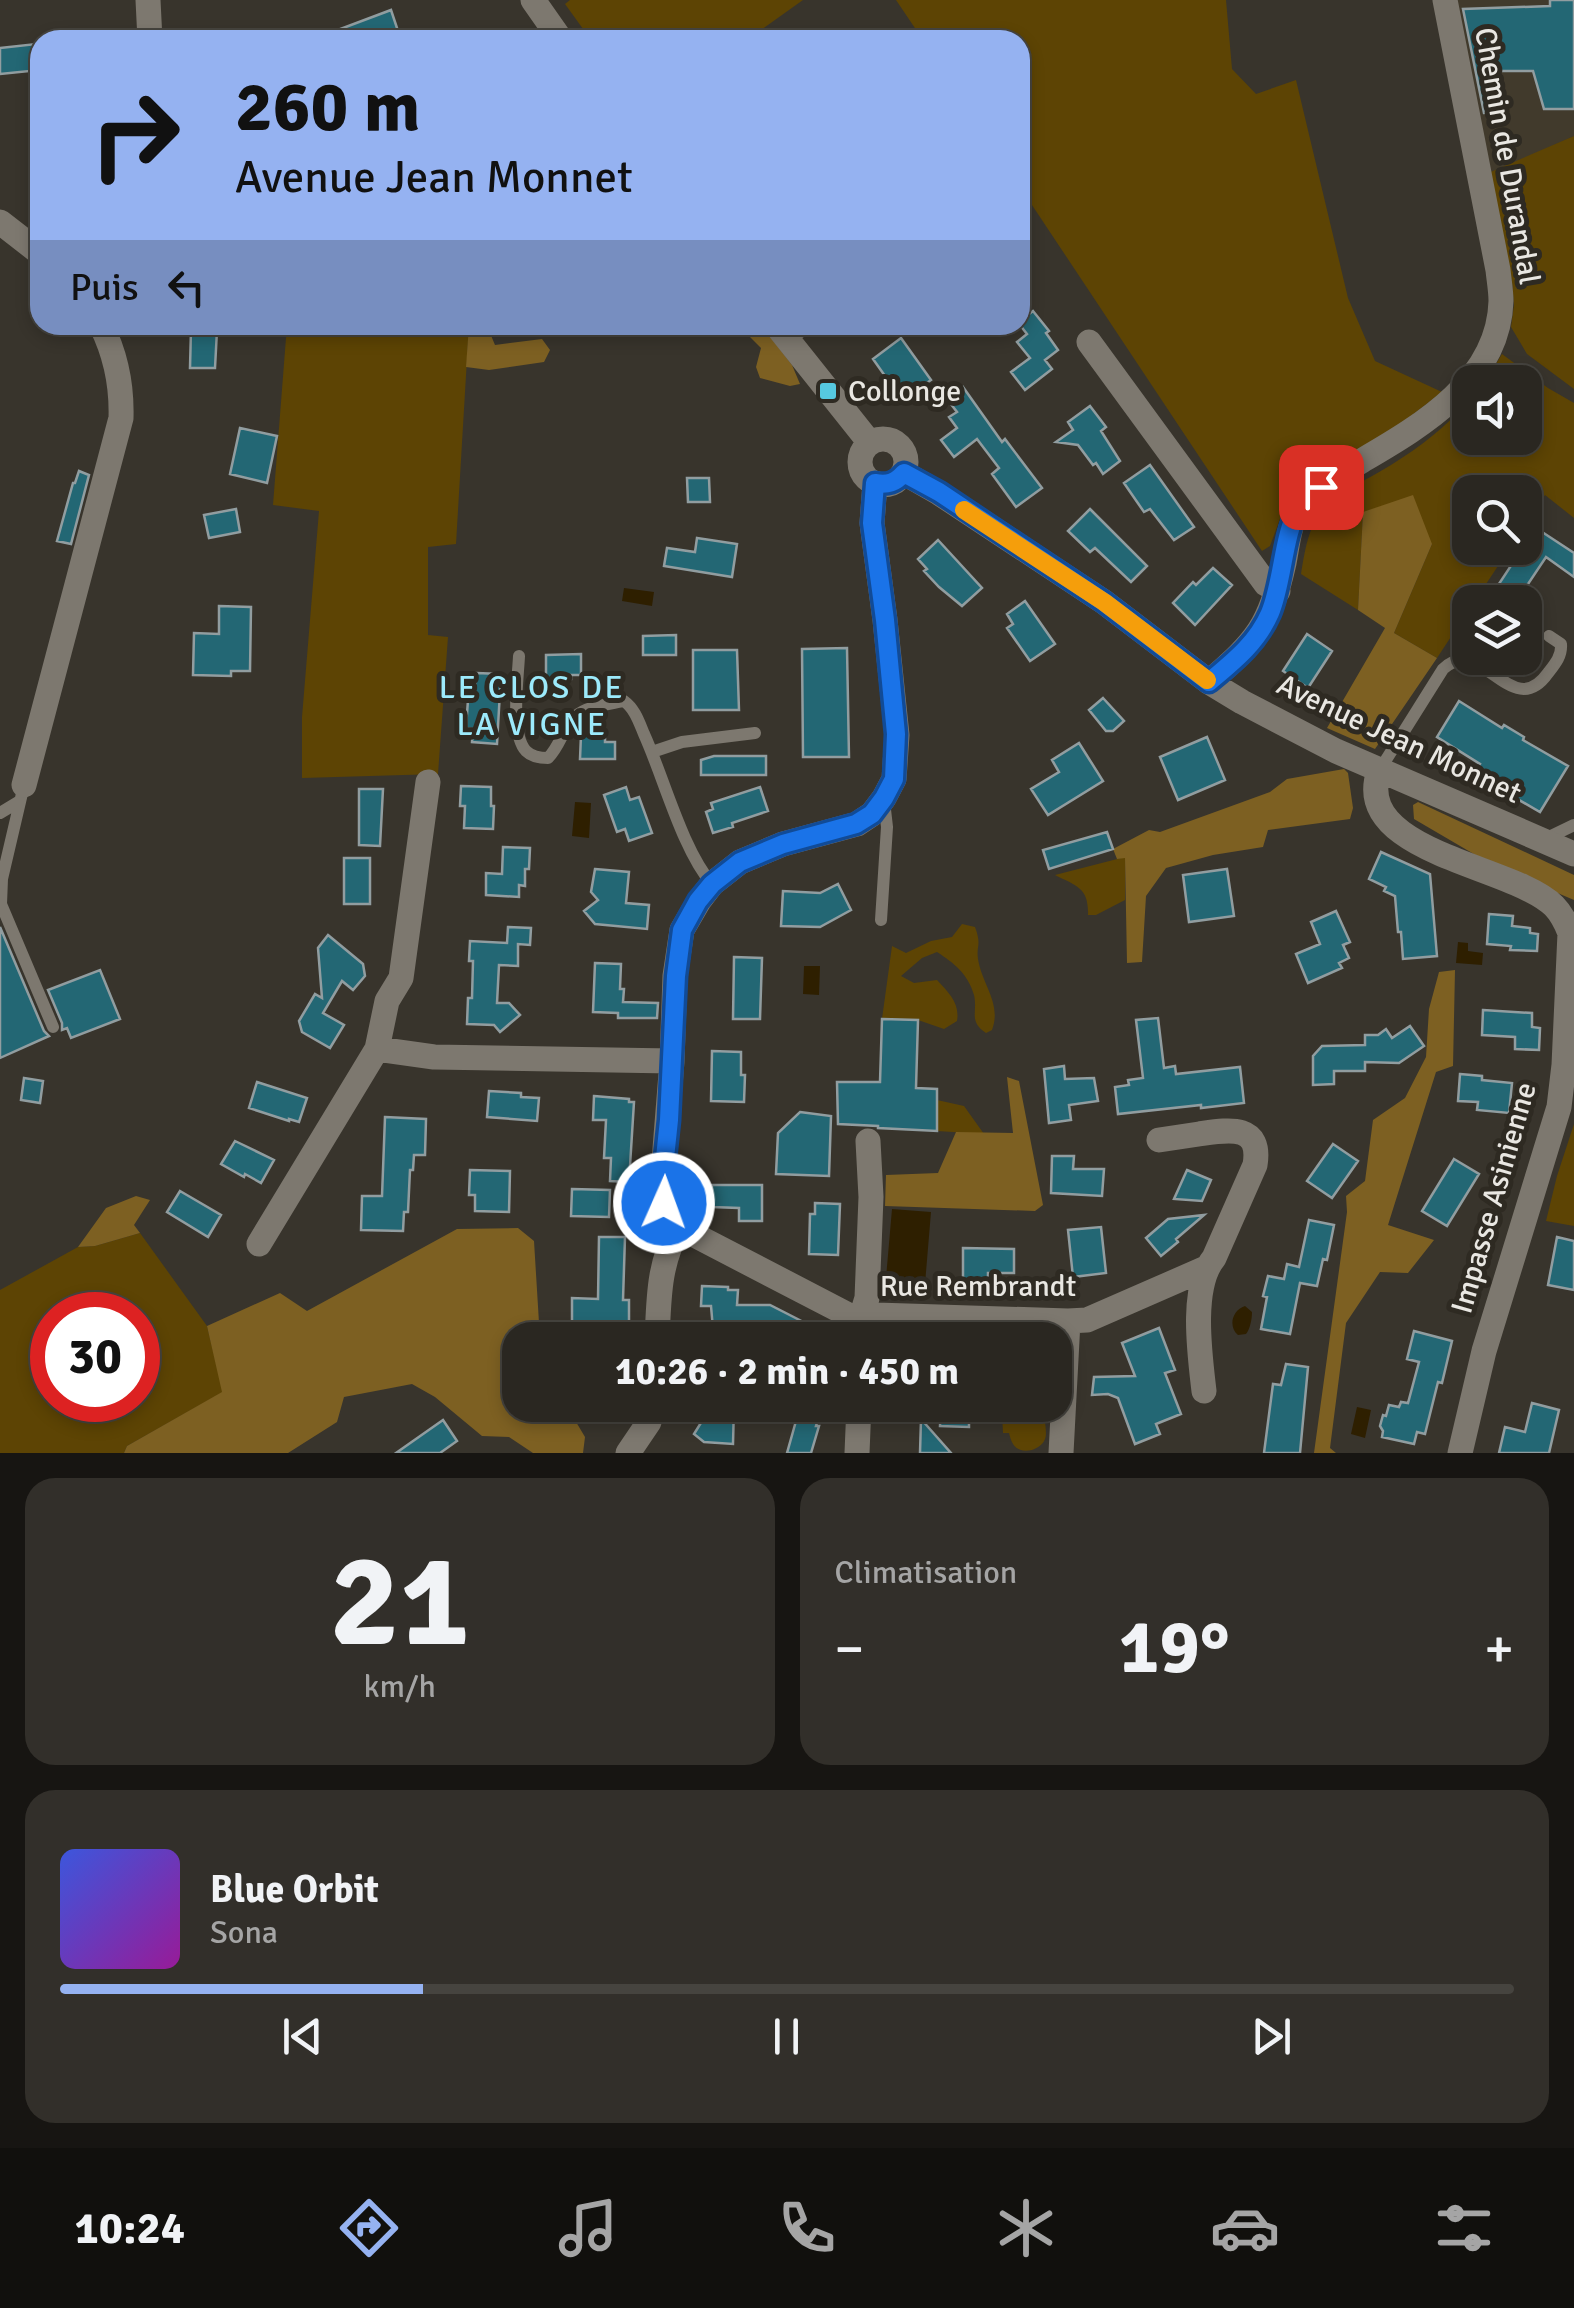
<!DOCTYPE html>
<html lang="fr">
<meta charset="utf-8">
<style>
body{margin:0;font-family:Signika,sans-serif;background:#322f2a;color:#f1f3f6;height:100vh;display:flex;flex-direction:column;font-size:38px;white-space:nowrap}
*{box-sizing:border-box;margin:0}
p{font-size:32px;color:#a5a5a5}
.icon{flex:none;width:55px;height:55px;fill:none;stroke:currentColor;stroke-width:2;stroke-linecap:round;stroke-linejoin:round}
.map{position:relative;height:1453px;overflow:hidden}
.side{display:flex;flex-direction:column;gap:25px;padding:25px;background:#171512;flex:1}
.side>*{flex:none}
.banner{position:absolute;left:30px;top:30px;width:1000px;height:305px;border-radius:30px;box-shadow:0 5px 15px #0003,0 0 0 2px #46443f;background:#95b2f1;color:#111;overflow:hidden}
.fabs{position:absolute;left:1452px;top:365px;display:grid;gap:20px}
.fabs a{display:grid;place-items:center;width:90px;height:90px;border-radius:20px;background:#2a2721;box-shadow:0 5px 15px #0003,0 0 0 2px #46443f;font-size:50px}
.speed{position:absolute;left:30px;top:1292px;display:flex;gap:20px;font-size:50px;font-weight:700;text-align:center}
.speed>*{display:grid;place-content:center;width:130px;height:130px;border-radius:50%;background:#2a2721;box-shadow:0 5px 15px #0003,0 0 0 2px #46443f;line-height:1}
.speed .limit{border:15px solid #d22;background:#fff;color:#111}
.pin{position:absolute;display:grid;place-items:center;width:85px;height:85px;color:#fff;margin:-42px;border-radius:20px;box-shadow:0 5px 15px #0006}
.me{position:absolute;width:110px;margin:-55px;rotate:2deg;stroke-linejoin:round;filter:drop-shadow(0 0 8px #0008)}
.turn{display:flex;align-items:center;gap:35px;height:210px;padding:0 40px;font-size:45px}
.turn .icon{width:130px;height:130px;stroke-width:2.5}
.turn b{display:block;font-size:70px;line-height:85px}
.then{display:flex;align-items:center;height:95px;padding:0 40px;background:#0003;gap:20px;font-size:38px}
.big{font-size:75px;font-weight:700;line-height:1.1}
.side .widget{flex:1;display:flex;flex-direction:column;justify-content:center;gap:15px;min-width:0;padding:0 35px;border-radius:30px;background:#322f2a}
.side .dial{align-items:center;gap:0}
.dial b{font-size:130px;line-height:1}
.song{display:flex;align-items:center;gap:30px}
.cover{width:120px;height:120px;border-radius:15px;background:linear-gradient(135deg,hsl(230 70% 55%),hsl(300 70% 35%))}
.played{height:10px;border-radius:5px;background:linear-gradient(90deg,#95b2f1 25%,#46443f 25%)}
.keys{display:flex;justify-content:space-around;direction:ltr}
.heat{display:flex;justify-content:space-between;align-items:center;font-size:55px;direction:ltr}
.side .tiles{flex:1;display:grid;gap:25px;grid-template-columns:1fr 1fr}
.widget:last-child{grid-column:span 2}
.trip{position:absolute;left:502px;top:1322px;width:570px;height:100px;border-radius:30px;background:#2a2721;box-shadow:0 5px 15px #0003,0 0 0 2px #46443f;font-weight:700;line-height:100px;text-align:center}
.tabs{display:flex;height:160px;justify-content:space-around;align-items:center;background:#11100d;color:#a5a5a5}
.tabs .icon{width:70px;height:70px}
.tabs .selected{color:#95b2f1}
.tabs b{font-size:45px;color:#f1f3f6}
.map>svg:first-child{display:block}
</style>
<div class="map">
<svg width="1574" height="1453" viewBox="0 0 1574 1453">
<rect width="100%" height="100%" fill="#38342c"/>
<path fill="#413a2c" d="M1450,0H1574V136L1513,164L1486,174Z"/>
<path fill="#5d4404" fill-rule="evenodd" d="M570,0H803L747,40H591L565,4Z
M896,0H1226L1232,69L1256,94L1296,80L1348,298L1375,361L1442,392L1394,429L1302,488L1281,516L1270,546L1262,551L1020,187V40H923Z
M1574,136V389L1527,354L1511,327L1514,305L1512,282L1486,174Z
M287,325H469L456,544L428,547V635L448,637L438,774L302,778V717L319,511L273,505Z
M1502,354L1548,388L1574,403V518L1545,495L1525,525V492H1470V548H1510L1474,602H1470V608L1437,658L1394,633L1432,544L1363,512L1358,610L1301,574C1305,551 1308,525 1325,508C1343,489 1369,479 1391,465C1420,447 1447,426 1470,400V438H1525V382H1485Z
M1125,857V900L1096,915H1088C1089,888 1077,886 1055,875Z
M962,924L975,927C982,946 976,945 978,959C982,985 1002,1003 992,1030L986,1033C968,1021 978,1012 974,995C968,974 954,963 937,952L922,958L901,976L914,983L937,980C949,993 960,1003 957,1021L944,1029L918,1020L882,1019L892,946L906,953L931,941L952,937Z
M937,1100L964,1106L984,1134L937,1131Z
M1574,1124V1226L1546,1221L1557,1176Z
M140,1233L207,1326L223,1392L127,1446L124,1453H0V1290L78,1247L95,1246ZM52,1315H138V1400H52Z
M985,1405H1043C1043,1415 1048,1432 1045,1439C1043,1445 1037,1448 1032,1450C1017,1453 1012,1446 1009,1433H1003L1002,1414L985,1413Z"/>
<path fill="#7d6022" d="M469,325H492L490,333L495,345L542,339L550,350L544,362L489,370L466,367Z
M738,325H761L792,365L800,384L790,386L760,378L756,367L761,348Z
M1413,495L1432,544L1394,633L1437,658L1375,749L1327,728L1385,628L1358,610L1363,512Z
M1344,769L1348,773L1353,808L1350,819L1268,830L1263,847L1213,855L1166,868L1146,896L1142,962L1127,963L1125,858L1117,859L1113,849L1149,830L1160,832L1270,792L1287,779Z
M1418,802L1574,875V900L1496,867L1414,819L1413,805Z
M1455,970L1453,1066L1436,1072L1388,1225L1434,1240L1408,1273L1380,1272L1346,1323L1330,1448L1336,1453H1314L1347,1212L1346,1196L1365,1181L1373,1120L1405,1098L1426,1057L1429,1009L1439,972Z
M1007,1077L1019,1081L1043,1205L1035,1211L885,1206L886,1175L938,1173L956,1132L1013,1133Z
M136,1196L150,1200L134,1225L140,1233L95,1246L78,1247L106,1208Z
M518,1228L534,1241L540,1339L520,1340V1405H566L585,1437L583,1453H533L509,1437L482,1436L435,1397L412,1384L344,1397L337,1422L288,1453H124L127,1446L222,1392L207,1326L280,1293L307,1311L457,1229Z"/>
<path fill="#2e1f00" d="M624,588L654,592L652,606L622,601Z
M575,802L591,803L589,838L572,836Z
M1458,942L1468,943V951L1483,953L1482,965L1456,963Z
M804,966H820L819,995L803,994Z
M892,1209L931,1212L924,1296C906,1296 891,1298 886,1278Z
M1245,1306L1252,1312C1252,1319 1250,1329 1246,1334L1238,1335C1228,1327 1232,1310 1245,1306Z
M1357,1407L1371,1410L1365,1438L1351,1434Z"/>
<path fill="#236774" stroke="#919da0" stroke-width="2.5" d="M1550,0H1574V109H1544L1533,71H1489L1499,112L1484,113L1463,9L1550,6Z
M391,10L401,40H320L319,37Z
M36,44L40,70L0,74V48Z
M1033,311L1049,331L1046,333L1058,350L1045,360L1052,369L1025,390L1011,372L1030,358L1017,342L1027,334L1020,325V321Z
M191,329L217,330L215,368H190Z
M901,338L931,380L902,400L873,359Z
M963,387L1002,442L1005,439L1042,488L1016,507L992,474L999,468L977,439L954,457L941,440L957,428L949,417L957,412L947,399Z
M1090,406L1106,427L1101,431L1120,461L1103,474L1096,463L1093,465L1078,445L1056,442L1073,430L1068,422Z
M240,428L277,436L267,483L230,474Z
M1150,465L1194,527L1174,540L1150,509L1144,512L1124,483Z
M79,471L89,475L71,544L57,541L73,483H75Z
M687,478H709L710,502H688Z
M236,509L240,532L209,538L204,515Z
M1090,509L1147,566L1131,582L1095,548L1090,552L1068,531Z
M1536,528L1574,553V577L1546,557L1516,602H1487Z
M697,538L737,544L732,577L664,566L667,548L695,552Z
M938,540L982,588L962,606L939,587L924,571L927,569L918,559Z
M1213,568L1232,585L1195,625L1173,603L1193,582L1196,585Z
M1025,601L1055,644L1030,661L1007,628L1013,624L1007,614Z
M219,606L251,607L250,671H231V676L193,675L194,633L219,634Z
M1307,634L1332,651L1308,688L1283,671Z
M676,635V655H643V636Z
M847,648L849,757H803L802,649Z
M693,650H737L739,710H693Z
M581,654V675H571V679H546V655Z
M476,673L501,674L497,744L472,742L473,729L466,728L469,686H475Z
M1103,698L1124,721L1113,731H1106L1089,710Z
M1459,701L1502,728L1504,725L1524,737L1523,740L1568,766L1540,812L1474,774L1480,764L1437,737Z
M581,735H605V742H615V759H580Z
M1207,737L1225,780L1178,800L1160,757Z
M1079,743L1103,781L1048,815L1031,789L1059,772L1052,760Z
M714,756H766V775H701V760Z
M461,786L491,787V806H494L493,829L464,828L465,806H460Z
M626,787L630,800L639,797L652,833L629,841L625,829L617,832L604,795Z
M760,787L768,811L732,823L733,827L713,833L706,812L713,809L711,803Z
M359,789H383L380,846L359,845Z
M1107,832L1113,849L1049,869L1043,850Z
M503,847L530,848L529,869H525V886L519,885V897L486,895V873L502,874Z
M1381,852L1430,874L1437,956L1403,959L1401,932H1398L1395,896L1384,891L1386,887L1369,879Z
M344,858H370V904H344Z
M595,869L629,872L626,903L649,905L647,929L595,924L584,911L598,900L591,892Z
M1227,869L1234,916L1189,922L1183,875Z
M838,884L851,910L820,927L781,926L783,891L820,893Z
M1336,911L1350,942L1343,945L1349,958L1339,963L1342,968L1308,983L1296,954L1320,944L1311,922Z
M1489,914L1513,916L1512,926L1530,928V933L1538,934L1537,951L1510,950L1511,946L1487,944Z
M0,927L44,1031L49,1036L0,1058Z
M508,927L531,928L530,945L518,944V966L499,965L497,1003H509L520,1015L500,1032L494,1025L467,1024L468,998H472L473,961H469L470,941L507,943Z
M328,935L363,964L365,976L353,990L342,981L323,1013L344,1025L330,1048L302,1032L299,1021L315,994L322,998L318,948Z
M734,957L762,958L760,1019H733Z
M595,963L621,964L620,989H624L623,1002L658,1003L657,1018H618V1013L593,1012Z
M100,970L120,1019L71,1038L67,1028L62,1030V1023L48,990Z
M1483,1010L1532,1013V1027L1540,1028L1539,1050L1515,1049V1037L1482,1035Z
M1158,1018L1164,1068L1175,1066L1176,1074L1240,1067L1244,1103L1201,1108V1105L1118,1114L1115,1087L1129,1085L1128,1080L1143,1078L1136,1020Z
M882,1019L918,1020L916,1088L937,1089V1131L878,1128V1126L838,1124L837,1082H880Z
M1410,1026L1424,1046L1399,1063L1365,1062V1071H1334V1084L1313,1085V1056L1322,1046L1365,1045V1035H1378L1386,1029L1392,1038Z
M712,1051L741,1052V1075H745L744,1102L711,1101Z
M1064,1066L1065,1079L1094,1078L1098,1101L1069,1105L1071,1120L1049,1123L1044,1069Z
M1460,1074L1482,1076V1080L1512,1083L1509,1113L1477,1110L1478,1102L1458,1101Z
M24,1078L43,1081L40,1103L21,1100Z
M257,1082L307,1098L299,1122L289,1119V1121L249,1108Z
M489,1091L521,1093V1097L539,1098L537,1121L487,1117Z
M594,1096L629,1099V1102H634L629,1182L610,1181L611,1158H604L606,1120H593Z
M800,1112L831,1116L829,1176L776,1174L778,1133Z
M385,1117L426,1119L425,1155H414L413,1170H410L408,1212H404L403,1231L361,1230L362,1196H382Z
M235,1141L274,1160L261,1183L245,1174L244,1177L221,1164Z
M1333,1144L1358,1161L1332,1198L1307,1181Z
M1052,1156H1074L1073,1169H1104L1102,1196L1051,1193Z
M1454,1159L1479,1174L1447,1226L1422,1211Z
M470,1170L510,1171L509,1212L475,1211V1195H469Z
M1187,1170L1211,1180L1202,1201L1174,1199Z
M712,1185H762V1221H739V1208L712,1207Z
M572,1189L610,1190L609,1217L571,1216Z
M180,1191L221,1215L208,1237L167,1212Z
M815,1203L840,1204L838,1255L809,1254L810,1214H815Z
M1204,1215L1176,1239L1178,1242L1161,1256L1146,1238L1168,1219Z
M1309,1220L1334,1225L1327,1260L1323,1259L1317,1286L1300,1283L1290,1334L1261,1329L1267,1297L1263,1296L1268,1276L1284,1279L1287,1264L1299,1267Z
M1101,1227L1106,1273L1073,1277L1068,1230Z
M599,1237H625L623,1300H629V1321L607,1340H598L585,1322H572V1298L598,1299Z
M1557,1237L1574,1241V1290L1548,1285Z
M963,1248L1014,1249V1273H988V1285H963Z
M702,1286L728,1287V1290H738L737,1305H770L819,1330L774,1333L750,1322L749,1335L723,1337V1329H713L711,1306H701Z
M1159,1328L1175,1370L1165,1373L1181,1414L1156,1424L1160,1434L1135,1444L1118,1398L1108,1394L1092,1395L1094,1377L1135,1376L1122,1343Z
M1414,1331L1452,1341L1442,1383L1438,1382L1425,1434L1417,1432L1414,1444L1382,1437L1383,1431L1380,1426L1383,1415L1386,1416L1389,1405L1399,1407L1401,1402L1408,1403L1419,1362L1407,1359Z
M1286,1364L1308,1367L1300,1453H1264L1273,1384L1281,1385Z
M1532,1403L1559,1410L1549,1453H1499L1505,1427L1525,1432Z
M712,1405H734L733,1444L704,1442L694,1434Z
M796,1405L821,1409L816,1426H819L811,1453H787L796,1421L792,1419Z
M941,1405H969V1427L940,1426Z
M921,1419L951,1453H920Z
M443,1420L457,1441L440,1453H396Z"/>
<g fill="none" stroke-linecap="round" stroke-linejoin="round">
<path stroke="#7d786f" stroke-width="12" d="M787,341L811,325
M519,656C518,679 510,734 526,751C532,757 540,758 548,758C561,745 564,725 576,716C587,706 610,704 624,701C635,709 639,722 644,734C664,778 682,849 712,884
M652,752L682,742L755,733
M1379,771L1443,669C1481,633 1512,724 1548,673C1555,664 1562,656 1561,644L1549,636
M24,785L2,879L1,904L53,1027
M0,813L20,801
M1545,839L1574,825
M881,920L887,827L884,801"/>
<path stroke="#7d786f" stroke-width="25" d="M148,0L150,40
M533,0L561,40
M0,222L40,253
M776,325L870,443
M1089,342L1266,584L1278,591
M860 462a23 23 0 1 1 46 0a23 23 0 1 1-46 0Z
M904,473L939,493L1104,602L1209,682L1242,702L1336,751L1574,854
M1209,682C1257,641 1270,625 1284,563C1288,543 1289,521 1302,505C1317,485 1342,473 1363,460C1423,425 1499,380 1501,301C1501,291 1499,280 1498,270L1445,0
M1379,771C1351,853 1513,865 1554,906C1562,914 1566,923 1570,933L1564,1065L1559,1107L1484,1351L1460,1453
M24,785L121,418C122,385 116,355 101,325
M377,1049L434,1057L672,1061
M1159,1140C1172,1138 1186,1136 1199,1134C1227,1130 1262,1123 1255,1165L1214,1258C1190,1287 1200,1356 1204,1391
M259,1244L377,1049L387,1001L401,978L428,782
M860,1321L679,1227L667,1211L662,1186L672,1061L675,976L682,930L699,901L712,884L740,862L783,844L857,824L872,814L884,798L894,779L897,735L885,620L872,523L875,483
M860,1321L876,1315L1068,1321L1087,1320L1206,1268
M657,1340C659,1299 658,1265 679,1227
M863,1340V1329L860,1321L867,1298L871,1197L868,1141
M628,1453L649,1422L653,1405
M857,1453L859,1405
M1061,1453L1068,1321"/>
</g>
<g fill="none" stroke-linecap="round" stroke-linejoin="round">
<g stroke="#114b97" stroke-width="25">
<path id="route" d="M664,1203L662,1186L669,1120L676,976L682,930L698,901L712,884L740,862L783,844L856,824L872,814L884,798L894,779L896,734L885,620L872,523L875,483C888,485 895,483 904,473L939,492L1104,602L1209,682C1234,661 1257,643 1270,613C1283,582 1283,534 1299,508C1304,500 1313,493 1321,487"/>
</g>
<use href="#route" stroke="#1a73e8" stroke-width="18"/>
<path stroke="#f59e0b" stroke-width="18" d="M964,510L1104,602L1207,680"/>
</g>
<rect fill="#56c9e0" stroke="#2e2a22" stroke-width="4" x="818" y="381" width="20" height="20" rx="5"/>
<g text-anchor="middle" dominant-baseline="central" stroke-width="10" stroke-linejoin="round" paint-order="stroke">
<g font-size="30" fill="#e9e7e2" stroke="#2e2a22">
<text transform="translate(1507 156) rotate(80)">Chemin de Durandal</text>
<text transform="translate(1399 739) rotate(25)">Avenue Jean Monnet</text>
<text transform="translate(1494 1198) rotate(-74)">Impasse Asinienne</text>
<text x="978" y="1286">Rue Rembrandt</text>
</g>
<g font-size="30" fill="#e9e7e2" stroke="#2e2a22" text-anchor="start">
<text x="848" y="391">Collonge</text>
</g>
<g font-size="32" letter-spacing="2.5" fill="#9ceafb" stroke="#2e2a22">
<text x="532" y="687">LE CLOS DE<tspan x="532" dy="37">LA VIGNE</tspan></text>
</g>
</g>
</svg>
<div class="fabs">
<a><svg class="icon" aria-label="sound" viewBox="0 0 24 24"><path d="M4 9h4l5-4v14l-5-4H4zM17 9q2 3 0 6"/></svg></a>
<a><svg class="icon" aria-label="search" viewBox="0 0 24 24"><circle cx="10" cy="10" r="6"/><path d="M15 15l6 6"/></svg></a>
<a><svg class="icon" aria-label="layers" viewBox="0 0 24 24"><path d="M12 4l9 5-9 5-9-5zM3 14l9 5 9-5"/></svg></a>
</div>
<div class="speed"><div class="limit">30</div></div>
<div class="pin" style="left:1321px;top:487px;background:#d93025"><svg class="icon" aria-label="arrive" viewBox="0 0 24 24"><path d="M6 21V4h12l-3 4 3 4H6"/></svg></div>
<svg class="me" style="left:664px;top:1203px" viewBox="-20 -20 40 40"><circle r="17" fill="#1a73e8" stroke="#fff" stroke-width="3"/><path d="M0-11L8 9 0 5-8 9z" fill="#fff"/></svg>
<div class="trip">10:26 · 2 min · 450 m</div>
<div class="banner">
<div class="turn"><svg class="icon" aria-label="right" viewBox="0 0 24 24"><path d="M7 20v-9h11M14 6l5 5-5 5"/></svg><div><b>260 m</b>Avenue Jean Monnet</div></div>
<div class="then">Puis<svg class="icon" aria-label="left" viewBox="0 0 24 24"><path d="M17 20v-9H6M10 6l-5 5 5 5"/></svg></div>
</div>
</div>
<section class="side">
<div class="tiles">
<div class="widget dial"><b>21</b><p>km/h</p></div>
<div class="widget"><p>Climatisation</p>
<div class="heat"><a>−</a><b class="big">19°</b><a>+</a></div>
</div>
<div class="widget">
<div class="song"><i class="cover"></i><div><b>Blue Orbit</b><p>Sona</p></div></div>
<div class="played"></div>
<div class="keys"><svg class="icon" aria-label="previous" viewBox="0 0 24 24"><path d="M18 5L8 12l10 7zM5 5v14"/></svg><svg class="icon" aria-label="pause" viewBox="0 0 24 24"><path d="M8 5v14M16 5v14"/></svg><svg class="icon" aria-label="next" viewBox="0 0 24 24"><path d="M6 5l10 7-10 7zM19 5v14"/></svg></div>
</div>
</div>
</section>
<nav class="tabs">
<b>10:24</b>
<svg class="icon selected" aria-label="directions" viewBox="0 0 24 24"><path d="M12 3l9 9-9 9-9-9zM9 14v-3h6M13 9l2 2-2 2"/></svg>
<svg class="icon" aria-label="music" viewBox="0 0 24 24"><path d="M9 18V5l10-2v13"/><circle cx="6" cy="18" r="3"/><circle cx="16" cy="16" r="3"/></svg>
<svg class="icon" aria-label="phone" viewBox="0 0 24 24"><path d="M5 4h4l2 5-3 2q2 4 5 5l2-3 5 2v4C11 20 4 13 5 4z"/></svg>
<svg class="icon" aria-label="climate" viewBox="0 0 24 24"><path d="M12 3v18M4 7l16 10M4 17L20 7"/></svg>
<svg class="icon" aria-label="car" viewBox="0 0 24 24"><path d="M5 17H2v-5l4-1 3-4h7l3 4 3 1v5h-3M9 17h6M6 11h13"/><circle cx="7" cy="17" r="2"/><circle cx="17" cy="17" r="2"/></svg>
<svg class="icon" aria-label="filters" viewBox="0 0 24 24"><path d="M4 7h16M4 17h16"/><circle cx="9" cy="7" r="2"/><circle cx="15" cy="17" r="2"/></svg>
</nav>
